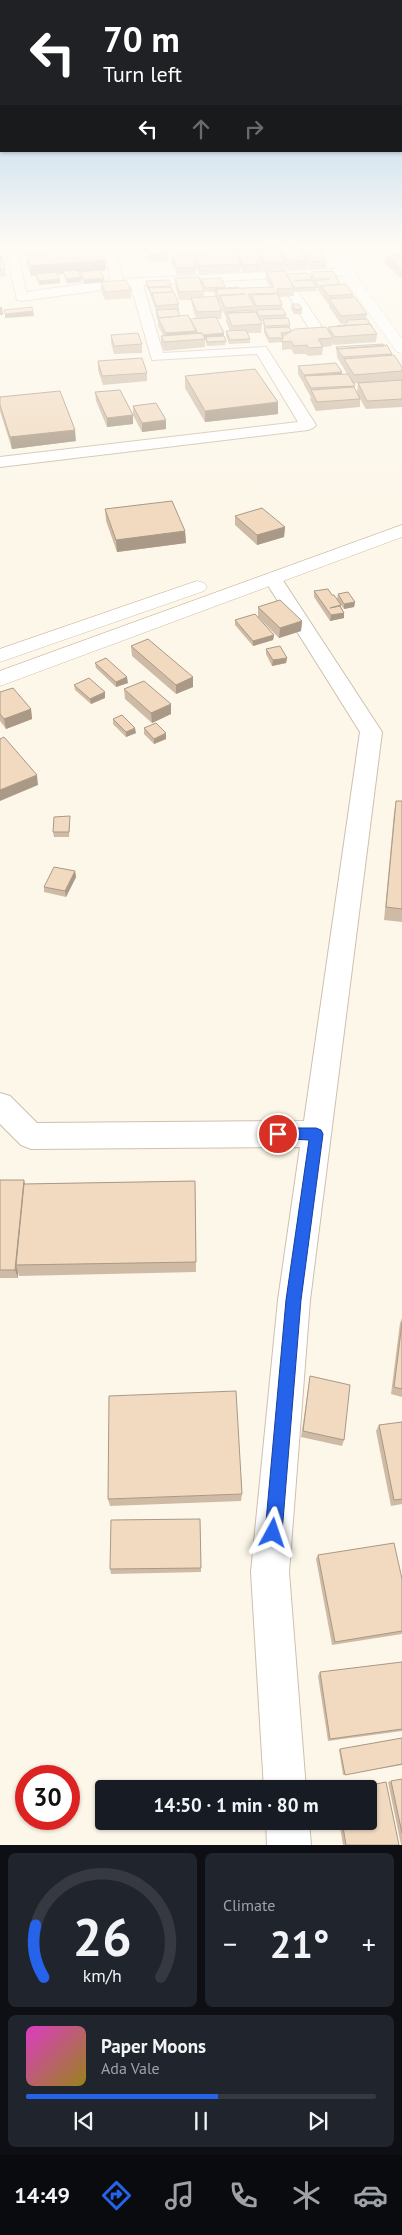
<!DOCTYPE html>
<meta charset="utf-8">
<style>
body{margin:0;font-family:"PT Sans",sans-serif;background:#20242c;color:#f1f3f6;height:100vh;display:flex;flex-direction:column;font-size:19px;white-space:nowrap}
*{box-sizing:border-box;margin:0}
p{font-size:16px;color:#9ea1a6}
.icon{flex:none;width:28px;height:28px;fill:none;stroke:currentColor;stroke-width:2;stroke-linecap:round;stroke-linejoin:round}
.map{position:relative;height:1845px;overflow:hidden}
.sheet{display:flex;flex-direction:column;gap:8px;padding:8px;background:#0d0f14;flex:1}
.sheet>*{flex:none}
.banner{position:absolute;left:0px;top:0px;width:402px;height:152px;box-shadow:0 1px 4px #0004;background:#202124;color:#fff;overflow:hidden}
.speed{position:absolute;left:15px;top:1765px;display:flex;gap:10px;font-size:25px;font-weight:700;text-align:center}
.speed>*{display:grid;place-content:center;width:65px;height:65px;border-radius:50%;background:#171b24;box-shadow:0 1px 4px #0004;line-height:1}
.speed .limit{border:8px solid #d22;background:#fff;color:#111}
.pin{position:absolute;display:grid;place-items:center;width:42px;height:42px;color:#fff;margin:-21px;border:2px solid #fff;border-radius:50%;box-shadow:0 1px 5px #0007}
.me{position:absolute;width:55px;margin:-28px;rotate:5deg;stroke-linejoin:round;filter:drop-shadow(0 0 4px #0008)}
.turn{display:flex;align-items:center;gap:18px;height:105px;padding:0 20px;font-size:22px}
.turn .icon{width:65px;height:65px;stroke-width:2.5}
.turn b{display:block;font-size:35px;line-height:42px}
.lanes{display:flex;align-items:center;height:48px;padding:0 20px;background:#0003;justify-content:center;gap:25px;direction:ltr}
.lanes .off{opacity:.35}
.big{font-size:38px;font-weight:700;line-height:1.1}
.sheet .tile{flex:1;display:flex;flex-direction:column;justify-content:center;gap:8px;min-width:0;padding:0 18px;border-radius:8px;background:#20242c}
.sheet .dial{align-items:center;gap:0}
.dial svg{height:130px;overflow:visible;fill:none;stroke:#363941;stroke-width:7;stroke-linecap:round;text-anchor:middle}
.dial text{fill:#f1f3f6;stroke:none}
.song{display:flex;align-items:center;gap:15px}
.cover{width:60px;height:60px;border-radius:8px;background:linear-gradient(135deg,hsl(310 70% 55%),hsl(50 70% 35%))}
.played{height:5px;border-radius:2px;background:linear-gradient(90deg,#2563eb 55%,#363941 55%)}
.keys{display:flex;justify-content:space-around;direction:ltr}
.heat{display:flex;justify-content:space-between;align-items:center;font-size:28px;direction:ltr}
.sheet .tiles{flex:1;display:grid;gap:8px;grid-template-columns:1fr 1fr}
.tile:last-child{grid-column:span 2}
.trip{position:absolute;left:95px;top:1780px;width:282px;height:50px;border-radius:5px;background:#171b24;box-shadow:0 1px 4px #0004;font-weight:700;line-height:50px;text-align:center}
.menu{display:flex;height:80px;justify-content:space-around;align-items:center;background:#090b0e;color:#9ea1a6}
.menu .icon{width:35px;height:35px}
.menu .selected{color:#2563eb}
.menu b{font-size:22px;color:#f1f3f6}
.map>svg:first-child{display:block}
</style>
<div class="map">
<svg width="402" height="1845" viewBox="0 0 402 1845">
<rect width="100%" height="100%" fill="#fcf7e9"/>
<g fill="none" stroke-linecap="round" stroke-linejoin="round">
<g stroke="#cec0ae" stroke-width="2">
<path id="minor" d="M5,244H16L26,292L111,280L103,244H114L123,279L350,268L352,271L346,275L289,278L322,327L315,331L310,330L278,278L143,285L163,353L266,347L316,425L313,428L308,430L0,467V457L298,422L257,354L152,360L131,286L21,301L17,300Z
M55,244H84C78,249 61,249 55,244Z
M273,574L279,575L282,579L382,732L310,1300L289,1572L306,1789H264L251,1572L278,1300L300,1147L31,1149L21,1145L0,1124V1093L10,1096L37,1123L304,1121L360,732L264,579L267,575Z
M266,1821H309L311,1845H267Z"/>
</g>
<g stroke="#cec0ae" stroke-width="1">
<path id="tertiary" d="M388,244H402V249L390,247Z"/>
</g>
<g stroke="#d1c1ac" stroke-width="1">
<path id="secondary" d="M317,244H329L351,268L402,339V353L397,352L341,274Z
M402,525V537L0,686V671Z
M197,581L204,583L207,587L204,591L0,662V649Z"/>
</g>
<use href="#minor" fill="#fff" fill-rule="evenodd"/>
<use href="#tertiary" fill="#fff" fill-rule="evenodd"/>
<use href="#secondary" fill="#fff" fill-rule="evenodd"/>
</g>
<path fill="#cfbba5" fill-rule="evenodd" d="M67,244L102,250L106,270L100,271L104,281L131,290V298L105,300L101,290V282L84,284L80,276V272H78L81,277V282L67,283L63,274H57L60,279V283L39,285L36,278V276H31L27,264L26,254L67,251Z
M143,244H163L168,254V261L150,262L144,249Z
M169,244H184L196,267V274L177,275L171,262V254H172Z
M207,244H228V247L210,249Z
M228,244H319V250L326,261V268L309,269L307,265L306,269L288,270L285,266V270L265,271L263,268V271L243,273L240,266V272L199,274L194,261V253L233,251Z
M402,254V279L385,264L386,256Z
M0,261H4L6,276L0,277Z
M266,272L286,274L312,280L315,285L311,277V272L340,284L353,294V297L367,314L366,319L377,334L376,342L334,345L332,343V346L323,347L322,355L308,356L306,354H294L291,349L282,350V342L269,343L264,333V328L263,323V321H260L262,324L261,333H248L250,339V343L229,344L226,336V331H230L226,322V316H225L220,303H219L222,311L221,319H217L224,333V336L226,341L225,345L207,346L205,339V347L164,351L161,344V336L163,335L158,326V321L156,315V311L149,291H148L146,286V281L171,286L179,304V312L180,316L190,320L196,319L192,306L191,300H179L175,285V278L204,291V297L215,296L214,292H205L201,283V279L225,287V288H239L270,287L266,280ZM316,287L328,304H329V307L341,324L346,323L345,325L337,326L328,327V330L292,331L290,328V325L286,318V315L282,309V305L279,297L294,296V291V292L316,291Z
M292,304L302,309V314H294L291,309Z
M111,335L142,344V353L114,354L111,343Z
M336,347L392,354V355L402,367V380L371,382L402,380V407L366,409L360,399V407L316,411L310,399L311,397L304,385V384L298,374V366L342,372V374H347L343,367V366H342L337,357ZM358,383L357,392L354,388L355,386L353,384Z
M98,361L147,373V381L103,385L98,370Z
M185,376L278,402V414L205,422L185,388Z
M95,392L133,415V424L107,427L96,401Z
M0,397L76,441L12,449L0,411Z
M133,406L166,429L142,432L133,415Z
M105,509L185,531L186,543L117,552L106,521Z
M235,516L285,527L284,537L257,545L235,525Z
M314,591L332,595L337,599L338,594L355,602L354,607L344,609L341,605V607L344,613V618L330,621L314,597Z
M258,607L302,621L301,631L279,638L258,617Z
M235,620L274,635L273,640L253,646L235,625Z
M131,646L193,677V687L176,694L132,656Z
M266,649L287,658L286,663L272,666L266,654Z
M95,663L128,683L116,687L96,668Z
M74,685L105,698L91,704L75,690Z
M124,689L171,714L152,723L125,699Z
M0,692L31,709L32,719L6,729L0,721Z
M113,719L136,733L126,737L113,724Z
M144,728L166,739L154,744L144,734Z
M396,801H402V922L384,920L394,813Z
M70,822L69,837H54L53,832Z
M75,871L76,877L66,897L44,892V887Z
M0,1180L24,1184L195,1181L196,1272L19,1276L18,1272V1278H0Z
M402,1318V1397L391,1394L400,1323Z
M310,1376L344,1440L342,1446L301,1437Z
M402,1422V1504L391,1506L376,1431L379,1425Z
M242,1494L241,1501L110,1506L108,1499Z
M200,1519L201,1572L111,1574L110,1569Z
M318,1555L402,1579V1634L332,1645L316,1559Z
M402,1662V1731L328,1741L318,1676L320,1672Z
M402,1738V1765L343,1775L339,1750L340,1749Z
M402,1779V1845H401L388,1782L391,1781Z
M339,1821H369L399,1845H343Z"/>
<path fill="#a99986" d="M0,255H2L3,259L0,260Z
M105,260L106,270L64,273L63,271V274L37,276L36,274V276H31L30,266Z
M81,277V282L67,283L66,279Z
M104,278V282L84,284V280Z
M60,279V283L39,285V281Z
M0,307H2L3,315H0Z
M33,311L34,316L5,318V314Z
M196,331V339L166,342V333Z
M224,333V338L206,337V339L200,340V335Z
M342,372V380L304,376V384V375Z
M278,402V414L205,422V411Z
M133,415V424L107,427V418Z
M166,420V429L142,432V423Z
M75,430L76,441L12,449L10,437Z
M285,527L284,537L257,545V535Z
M185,531L186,543L117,552L116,540Z
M355,602L354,607L344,609V604Z
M344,613V618L330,621L331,615Z
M302,621L301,631L279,638L280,628Z
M274,635L273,640L253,646V641Z
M287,658L286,663L272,666L273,660Z
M127,677L128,683L116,687V682Z
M193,677V687L176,694V685Z
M105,692V698L91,704L90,699Z
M171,704V714L152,723L151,713Z
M31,709L32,719L6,729L4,719Z
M135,728L136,733L126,737V732Z
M166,733V739L154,744V739Z
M37,775L38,785L0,801V790Z
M75,871L76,877L66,897L65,891Z
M24,1180L26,1189L16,1265L18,1272V1278L15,1270Z"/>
<path fill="#f1dac0" stroke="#a99986" d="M67,244H100L102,250H100V249L69,251Z
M144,244H163L168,254L149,255Z
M170,244H184L188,253L173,254Z
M233,244H252L254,248L236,249Z
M254,244H275L278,247L257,248Z
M277,244H295L297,246L280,247Z
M298,244H319V245L299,246Z
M316,246L326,261L310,262L300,247Z
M277,248L285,262L265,263L257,250Z
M298,248L307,261L288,262L280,249Z
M100,249L105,260L30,266L26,254Z
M256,250L263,264L243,265L236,251Z
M234,251L240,264L199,266L194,253Z
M189,253L196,267L177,268L171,254Z
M402,254V270L386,256Z
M0,261H4L5,269H0Z
M77,270L81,277L66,279L63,271Z
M100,270L104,278L84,280L80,272Z
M285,271L294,288L277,289L278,293L248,294L254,306L225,308L220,296L245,294L218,295L216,289L274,287L266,272Z
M333,271L340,284L321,286V288H320L315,281L329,279H315L311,272Z
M56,272L60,279L39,281L36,274Z
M308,273L312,279L294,281L312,280L316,287L295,288L286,274Z
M199,277L204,291L179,292L175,278Z
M221,278L225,287L205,288L201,279Z
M126,280L131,290L105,292L101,282Z
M169,280L171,286L148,287L146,281Z
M345,284L353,294L329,296L321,286Z
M171,287L173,292L152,293V296L149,288Z
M238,287L239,288L216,289V292H215L214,289Z
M174,292L179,304L156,306L152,293Z
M278,294L282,305L256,306L252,295Z
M216,296L222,311L197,312L191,298Z
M355,297L367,314L341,316L329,299Z
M292,304H299L302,309L295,310Z
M32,307L33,311L5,314L4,310Z
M177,309L180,316L159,318L156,310Z
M283,309L286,315L259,316L256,310Z
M253,310V312L227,313L226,312Z
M256,312L262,324L232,326L227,313Z
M188,315L196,331L166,333L158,318Z
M216,317L224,333L203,335L202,333H198L190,319Z
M288,318L290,325L265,326L263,319Z
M367,319L372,327L370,324L337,326L345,325L348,320Z
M370,324L377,334L335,337L328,327Z
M289,327L291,331L289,332L281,333L283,338H269L264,328Z
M326,327L333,338L318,339L323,347L309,348L307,345L294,346L291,341L282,342L283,336L295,329Z
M246,330L250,339L230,340L226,331Z
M138,333L142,344L114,346L111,335Z
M202,333L205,339L164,342L161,336Z
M224,336L226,341L207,342L206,337Z
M383,344L384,346L337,349L336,347Z
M387,345L392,354L343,357L337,349Z
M394,355L402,367V371L354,375L344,359Z
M142,358L147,373L102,376L98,361Z
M336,363L342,372L304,375L298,366Z
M255,369L278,402L205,411L185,376Z
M348,374L355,386L311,388L304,376Z
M402,380V399L367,401L358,383Z
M354,387L360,399L317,402L311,390Z
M120,390L133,415L107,418L95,392Z
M60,391L75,430L10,437L0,405V397Z
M156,403L166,420L142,423L133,406Z
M172,501L185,531L116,540L105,509Z
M262,508L285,527L257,535L235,516Z
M328,589L332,595H334L341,605L330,608L340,606L344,613L331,615L314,591Z
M348,592L355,602L344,604L338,594Z
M280,600L302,621L280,628L258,607Z
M255,614L274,635L253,641L235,620Z
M148,639L193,677L176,685L131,646Z
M280,646L287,658L273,660L266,649Z
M106,658L127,677L116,682L95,663Z
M89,678L105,692L90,699L74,685Z
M144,681L171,704L151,713L124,689Z
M13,688L31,709L4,719L0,714V692Z
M122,715L135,728L126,732L113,719Z
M156,723L166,733L154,739L144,728Z
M4,737L37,775L0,790V739Z
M396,801H402V909L386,907Z
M70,816L69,832H53L54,817Z
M54,867L75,871L65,891L44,887Z
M0,1180H24L15,1270H0Z
M195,1181L196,1262L16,1265L24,1184Z
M402,1323V1389L394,1387Z
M310,1376L350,1385L344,1440L303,1431Z
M236,1391L242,1494L108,1499L109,1396Z
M402,1422V1499L394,1500L379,1425Z
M200,1519L201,1568L110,1569L111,1520Z
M394,1543L402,1579V1631L335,1642L318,1555Z
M402,1662V1729L330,1739L320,1672Z
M402,1738V1764L345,1775L340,1749Z
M402,1779V1833L391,1781Z
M386,1782L399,1845H346L342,1821H369V1789H351Z"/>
<linearGradient id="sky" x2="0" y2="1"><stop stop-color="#97c4e7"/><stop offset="0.49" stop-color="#fefbf5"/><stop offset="1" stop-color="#fefbf5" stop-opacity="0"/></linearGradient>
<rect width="402" height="502" fill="url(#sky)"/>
<path fill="#2563eb" stroke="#184099" d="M278,1128H316L321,1130L323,1134L301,1300L282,1533L279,1539L273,1542L267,1539L265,1533L286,1300L309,1140L273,1138L271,1134L273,1130Z"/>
</svg>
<div class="speed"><div class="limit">30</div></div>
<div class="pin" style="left:278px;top:1134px;background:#d93025"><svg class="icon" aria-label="arrive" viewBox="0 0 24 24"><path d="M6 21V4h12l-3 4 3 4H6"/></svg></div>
<svg class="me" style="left:273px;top:1533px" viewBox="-20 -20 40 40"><path d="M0-17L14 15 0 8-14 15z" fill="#2563eb" stroke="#fff" stroke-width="4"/></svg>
<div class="trip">14:50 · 1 min · 80 m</div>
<div class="banner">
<div class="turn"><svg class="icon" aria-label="left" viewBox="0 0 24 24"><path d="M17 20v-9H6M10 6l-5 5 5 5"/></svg><div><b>70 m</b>Turn left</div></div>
<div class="lanes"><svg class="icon" aria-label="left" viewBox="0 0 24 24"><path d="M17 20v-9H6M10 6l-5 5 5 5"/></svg><svg class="icon off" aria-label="ahead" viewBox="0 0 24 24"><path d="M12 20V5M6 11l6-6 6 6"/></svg><svg class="icon off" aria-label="right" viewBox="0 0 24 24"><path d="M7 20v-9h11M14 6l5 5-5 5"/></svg></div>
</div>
</div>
<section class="sheet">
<div class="tiles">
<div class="tile dial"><svg viewBox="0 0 100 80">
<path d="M14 69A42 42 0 1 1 86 69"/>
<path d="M14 69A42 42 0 0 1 9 37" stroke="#2563eb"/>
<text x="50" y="56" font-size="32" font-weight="700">26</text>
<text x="50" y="72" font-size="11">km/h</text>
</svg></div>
<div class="tile"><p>Climate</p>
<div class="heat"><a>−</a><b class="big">21°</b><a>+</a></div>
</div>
<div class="tile">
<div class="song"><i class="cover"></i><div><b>Paper Moons</b><p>Ada Vale</p></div></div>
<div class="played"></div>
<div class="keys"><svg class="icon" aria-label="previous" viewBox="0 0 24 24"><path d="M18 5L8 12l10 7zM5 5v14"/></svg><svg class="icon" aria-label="pause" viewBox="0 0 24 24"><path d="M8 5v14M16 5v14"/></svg><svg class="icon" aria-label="next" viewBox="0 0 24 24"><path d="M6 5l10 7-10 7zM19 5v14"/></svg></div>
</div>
</div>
</section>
<nav class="menu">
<b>14:49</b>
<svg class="icon selected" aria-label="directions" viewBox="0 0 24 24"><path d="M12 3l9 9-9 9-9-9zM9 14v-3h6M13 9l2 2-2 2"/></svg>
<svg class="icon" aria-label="music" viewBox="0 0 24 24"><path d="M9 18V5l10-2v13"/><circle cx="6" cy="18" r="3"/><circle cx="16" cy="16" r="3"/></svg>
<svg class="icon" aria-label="phone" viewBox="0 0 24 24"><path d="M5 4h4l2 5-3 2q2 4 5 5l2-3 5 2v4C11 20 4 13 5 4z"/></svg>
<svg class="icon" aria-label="climate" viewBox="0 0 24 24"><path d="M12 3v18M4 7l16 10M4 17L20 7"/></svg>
<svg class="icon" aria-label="car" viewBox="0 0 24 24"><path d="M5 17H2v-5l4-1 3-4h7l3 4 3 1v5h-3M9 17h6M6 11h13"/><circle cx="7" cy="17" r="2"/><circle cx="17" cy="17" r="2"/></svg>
</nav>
